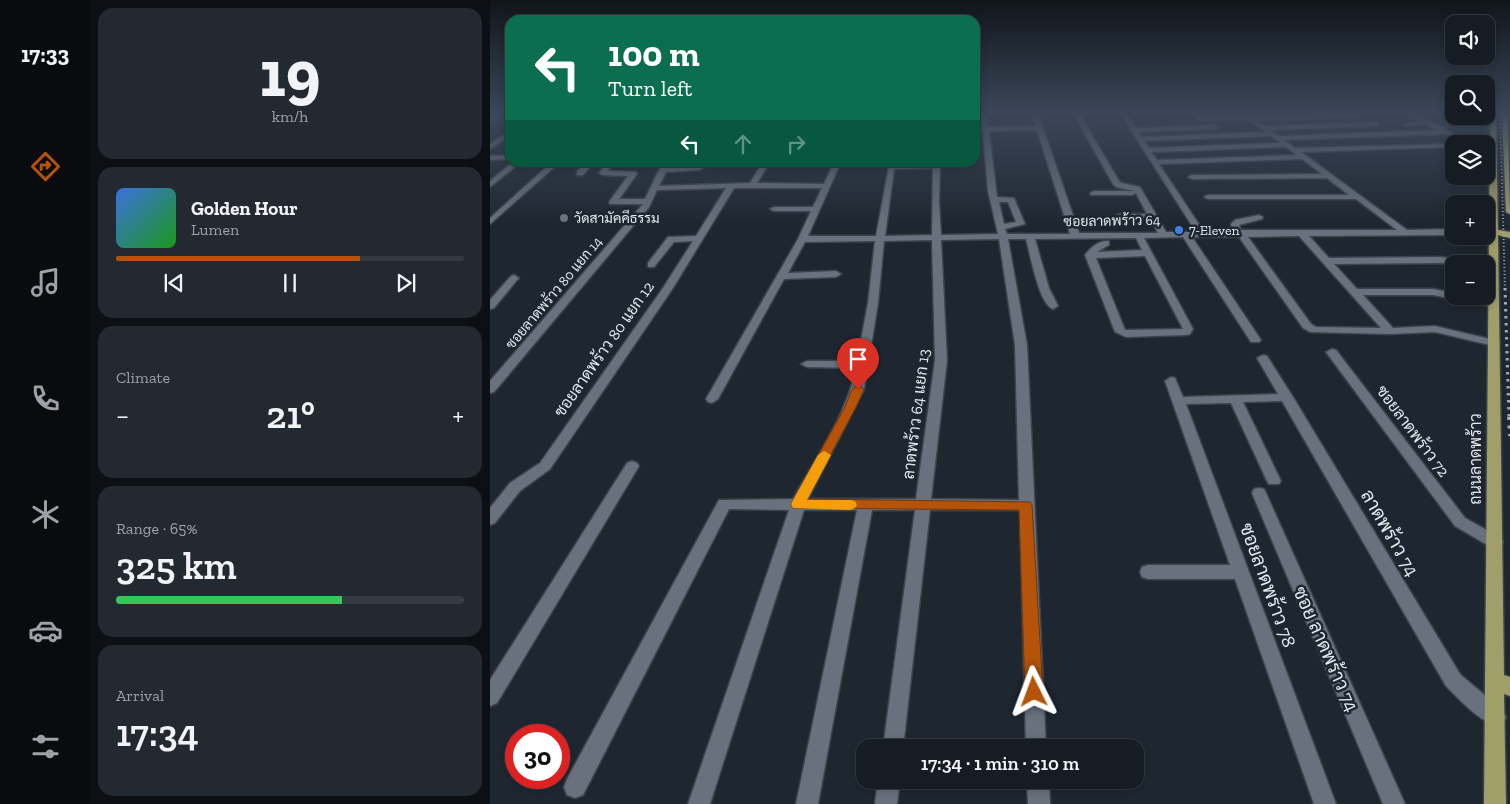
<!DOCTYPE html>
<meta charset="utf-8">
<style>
body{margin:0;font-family:"Zilla Slab",Sarabun,serif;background:#232931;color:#f1f3f6;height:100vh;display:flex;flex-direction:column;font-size:19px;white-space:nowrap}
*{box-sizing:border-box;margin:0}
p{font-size:16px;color:#9ea1a6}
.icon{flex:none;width:28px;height:28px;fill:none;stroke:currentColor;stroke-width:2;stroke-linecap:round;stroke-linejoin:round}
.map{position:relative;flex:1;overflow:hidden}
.panel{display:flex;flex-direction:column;gap:8px;padding:8px;background:#0c0f14;width:400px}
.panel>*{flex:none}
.hud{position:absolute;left:15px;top:15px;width:475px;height:152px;border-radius:15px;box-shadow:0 2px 8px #0003,0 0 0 1px #353a41;background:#0b6e4f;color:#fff;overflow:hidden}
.buttons{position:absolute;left:955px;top:15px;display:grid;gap:10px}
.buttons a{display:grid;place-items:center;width:50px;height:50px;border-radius:10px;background:#161c24;box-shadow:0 2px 8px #0003,0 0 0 1px #353a41;font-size:25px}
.speed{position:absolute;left:15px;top:724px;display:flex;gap:10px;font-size:25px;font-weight:700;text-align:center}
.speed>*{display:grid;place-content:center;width:65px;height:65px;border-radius:50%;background:#161c24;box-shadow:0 2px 8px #0003,0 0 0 1px #353a41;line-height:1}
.speed .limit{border:8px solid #d22;background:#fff;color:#111}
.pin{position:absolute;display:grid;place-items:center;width:42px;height:42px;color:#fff;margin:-51px -21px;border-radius:50% 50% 50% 0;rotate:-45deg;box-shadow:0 0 5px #0007}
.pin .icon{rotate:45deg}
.me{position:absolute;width:55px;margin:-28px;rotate:357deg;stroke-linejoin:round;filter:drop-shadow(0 0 4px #0008)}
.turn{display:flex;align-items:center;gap:18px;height:105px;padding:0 20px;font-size:22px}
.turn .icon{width:65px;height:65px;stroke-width:2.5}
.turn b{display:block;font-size:35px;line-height:42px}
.lanes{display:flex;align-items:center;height:48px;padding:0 20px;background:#0003;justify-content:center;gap:25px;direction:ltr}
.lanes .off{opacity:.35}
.big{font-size:38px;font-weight:600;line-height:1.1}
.panel .widget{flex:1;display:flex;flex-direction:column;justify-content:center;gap:8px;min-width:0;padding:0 18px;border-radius:15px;background:#232931}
.panel .dial{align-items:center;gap:0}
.dial b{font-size:65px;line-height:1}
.song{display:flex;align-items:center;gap:15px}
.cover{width:60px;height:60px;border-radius:8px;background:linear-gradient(135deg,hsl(220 70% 55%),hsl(120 70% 35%))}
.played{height:5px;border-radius:2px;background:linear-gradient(90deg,#b45309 70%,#353a41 70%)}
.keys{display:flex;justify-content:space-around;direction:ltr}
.heat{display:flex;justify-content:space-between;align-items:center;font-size:28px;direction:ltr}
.charge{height:8px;border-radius:4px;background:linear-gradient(90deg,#34c759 65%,#353a41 0)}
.trip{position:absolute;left:366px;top:739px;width:288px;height:50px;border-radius:15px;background:#161c24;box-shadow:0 2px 8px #0003,0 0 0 1px #353a41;font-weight:600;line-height:50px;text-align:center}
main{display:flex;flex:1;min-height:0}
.tab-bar{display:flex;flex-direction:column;width:90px;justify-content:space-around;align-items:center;background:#090b0e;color:#9ea1a6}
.tab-bar .icon{width:35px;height:35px}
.tab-bar .current{color:#b45309}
.tab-bar b{font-size:22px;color:#f1f3f6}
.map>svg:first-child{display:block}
</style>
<main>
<nav class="tab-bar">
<b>17:33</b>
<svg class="icon current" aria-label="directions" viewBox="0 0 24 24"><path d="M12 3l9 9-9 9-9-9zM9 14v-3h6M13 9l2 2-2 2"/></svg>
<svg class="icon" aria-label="music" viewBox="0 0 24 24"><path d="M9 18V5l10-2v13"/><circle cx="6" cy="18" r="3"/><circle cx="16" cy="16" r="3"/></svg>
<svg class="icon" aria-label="phone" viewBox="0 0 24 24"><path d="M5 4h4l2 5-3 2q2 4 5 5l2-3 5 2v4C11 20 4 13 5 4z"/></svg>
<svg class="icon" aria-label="climate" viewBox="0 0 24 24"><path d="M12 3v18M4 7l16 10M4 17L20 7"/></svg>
<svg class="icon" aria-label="car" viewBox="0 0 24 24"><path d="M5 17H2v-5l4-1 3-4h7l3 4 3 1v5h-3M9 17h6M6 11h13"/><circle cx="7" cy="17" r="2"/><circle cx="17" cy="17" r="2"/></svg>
<svg class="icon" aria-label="filters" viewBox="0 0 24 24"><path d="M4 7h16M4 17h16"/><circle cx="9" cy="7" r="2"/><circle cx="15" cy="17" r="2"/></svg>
</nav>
<section class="panel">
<div class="widget dial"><b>19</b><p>km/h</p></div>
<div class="widget">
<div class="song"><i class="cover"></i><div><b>Golden Hour</b><p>Lumen</p></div></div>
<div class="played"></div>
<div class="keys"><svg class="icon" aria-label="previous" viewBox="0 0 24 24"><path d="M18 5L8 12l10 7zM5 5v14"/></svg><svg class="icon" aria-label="pause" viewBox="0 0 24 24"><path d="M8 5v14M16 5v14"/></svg><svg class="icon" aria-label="next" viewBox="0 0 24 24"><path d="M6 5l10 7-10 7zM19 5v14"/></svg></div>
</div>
<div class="widget"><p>Climate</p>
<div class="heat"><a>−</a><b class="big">21°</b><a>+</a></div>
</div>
<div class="widget"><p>Range · 65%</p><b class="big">325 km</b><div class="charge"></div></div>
<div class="widget"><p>Arrival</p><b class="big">17:34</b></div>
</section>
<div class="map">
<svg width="1020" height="804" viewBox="0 0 1020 804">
<rect width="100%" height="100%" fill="#1e2630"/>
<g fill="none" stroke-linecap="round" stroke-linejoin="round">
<g stroke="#3d434c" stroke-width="3">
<path id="minor" d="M7,113H15L0,122V118Z
M491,113H497L498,127L546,126L542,113H548L589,233H668L660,218H630L626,216L630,214H657L646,193L642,195H601L600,193L604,191H645L626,187L623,184L583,113H589L629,181L632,183L650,187L676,232H706L630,113H636L646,128L726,125L729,127L726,129L648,132L652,137L776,132L759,120L709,121L706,119L709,117L755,116L751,113H758L763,117L867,113L873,115L870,117L768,121L776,126L886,122L889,124L886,126L780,130L789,136L949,130L936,124L915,126V124L931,121L916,113H924L982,143L975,144L956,134L794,140L805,148L966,144H964V147L811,152L917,230L964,229V235L819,236L839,258L951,257L981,262L982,264L964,265L951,263L844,264L867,289H943L964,293V296H981L1008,302L1009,304L1004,307L943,295H873L903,328L945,326L1008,341L1010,343L1004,346L945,332L900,334L820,332L813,328L749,237H702L771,340L769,342H761L693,237L654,238L703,329L700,334L696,335L636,337L625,332L595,255C601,247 609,240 619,241V245L607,252L652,250L646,238L545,239L559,288L568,306L563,309C549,305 540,253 536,239H518L537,345L556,748H536L530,510H440L413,748H393L425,510H382L328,804H306L367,510H314L220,804H198L299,510L239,509L93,795L85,798L77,795L74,787L77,779L229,500L303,499C326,458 357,414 366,368L317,367L311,364L317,361H367L378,303L385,241L315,242L298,273L346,271L351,274L346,277L294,279L228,399L222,403L218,402L216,399L308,239L321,211H284L280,209L284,207H323L332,188H244L183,288L60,469L30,491L5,523L0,525V508L20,483L50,463L173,288L203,241L184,242L164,267H158V263L178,237L206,236L236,188L167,190L159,207L4,392L0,393V381L153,204H120L119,202L138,176L113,175L109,173L117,162H124L118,171L146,172L147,174L129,199H155L173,162H180L178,168L208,166L213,162L220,163L210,170L176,172L169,186L260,183L273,162H280L267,183L334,184L344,162H351L318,236H386L399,166L450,162L449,202L451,235L508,234L498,191L493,131H485V127H492ZM547,130L580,234H517L515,229L535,224L524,198L507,197L499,131ZM781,136L791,143L659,148L654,141ZM796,147L807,155L667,160L661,152ZM812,159L832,174L702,175L698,177L702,179L837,178L859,195H718L714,197L718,199H866L907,230H751L749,225L772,219L773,217L769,215L745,220L741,224L742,232H714L669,164ZM443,168L442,235L395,236L404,169ZM509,202H518L526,222L514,224ZM809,236L891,328L826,327L821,324L758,237ZM509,239L525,345L529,500L441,499L457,360L451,240ZM442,240L445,360L426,499H318L374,389L388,303L394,241ZM655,256L693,329L635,330L606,258Z
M20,131V136L0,149V144Z
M20,155V159L0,160V156Z
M23,162H31L0,187V181Z
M62,162H70L0,224V218Z
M97,162H104L93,175H87V171Z
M996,229H1004L1008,232L1004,235H996Z
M24,275L29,278L27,280L4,308L0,309V300L21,276Z
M842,349L846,350L975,518L1011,538L1013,542L1011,546L1005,548L999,546L965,526L836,352Z
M773,355L777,356L803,397L970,674C981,685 1011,706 1016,717L1013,724L1006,726C987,719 971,701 956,686L792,401L753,402L791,481L789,484H779L777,481L741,403L696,404L846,804H824L745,579H658L652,577L650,572L652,567L658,565H740L675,381L681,377L685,378L693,397L788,394L767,358Z
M142,461L147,463L149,466L7,703L0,706V680L137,463Z
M769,488L774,489L776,493L915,804H893L762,493L764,489Z
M388,780H410L407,804H385Z
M537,780H559L560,804H538Z"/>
</g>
<g stroke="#3d434c" stroke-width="3">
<path id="major" d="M1000,113H1006L1008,230L1020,232V238L1008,235L1014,675L1020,677V696L1014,694L1016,804H994Z
M1012,113H1018L1020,214L1016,212Z"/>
</g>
<use href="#minor" fill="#68717d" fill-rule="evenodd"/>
<use href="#major" fill="#a09f69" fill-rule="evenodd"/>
<path stroke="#a5abb3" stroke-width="2" stroke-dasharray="1 2.5" stroke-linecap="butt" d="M1010,113L1015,289"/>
<path stroke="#a5abb3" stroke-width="3" stroke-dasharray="2.5 4.5" stroke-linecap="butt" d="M1015,288L1019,418"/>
<path stroke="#a5abb3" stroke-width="4" stroke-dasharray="3 5.5" stroke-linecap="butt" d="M1019,417L1020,436"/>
</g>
<linearGradient id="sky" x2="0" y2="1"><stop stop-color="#10151a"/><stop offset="0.5" stop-color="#3b4759"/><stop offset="1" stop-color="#3b4759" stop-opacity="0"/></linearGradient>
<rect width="1020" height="226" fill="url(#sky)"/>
<path fill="#b45309" stroke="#753606" d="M368,385L374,389L366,407L317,499L540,502L542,505L553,692L550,697L544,700L538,697L535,692L529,510L303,508L301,504L355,407L362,389Z"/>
<path fill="#f59e0b" d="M334,451L341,455L317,500H360L365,501L367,505L365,508L360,510L303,508L301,504L328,455Z"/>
<circle fill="#6b7280" stroke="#1e2630" stroke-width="2" cx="74" cy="218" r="5"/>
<circle fill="#3f7fe0" stroke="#1e2630" stroke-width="2" cx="689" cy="230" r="5"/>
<g text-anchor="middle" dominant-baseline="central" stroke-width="5" stroke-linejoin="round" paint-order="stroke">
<g font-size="14" fill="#e4e9f0" stroke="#1e2630" text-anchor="start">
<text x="84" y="218">วัดสามัคคีธรรม</text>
<text x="699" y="230">7-Eleven</text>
</g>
<g font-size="14" fill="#e4e9f0" stroke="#1e2630">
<text transform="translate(622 221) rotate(-1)">ซอยลาดพร้าว 64</text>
<text transform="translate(64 293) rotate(-50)">ซอยลาดพร้าว 80 แยก 14</text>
</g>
<g font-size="16" fill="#e4e9f0" stroke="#1e2630">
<text transform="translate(114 349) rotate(-55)">ซอยลาดพร้าว 80 แยก 12</text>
<text transform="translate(426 414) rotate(-83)">ลาดพร้าว 64 แยก 13</text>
<text transform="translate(923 431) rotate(53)">ซอยลาดพร้าว 72</text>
<text transform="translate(985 459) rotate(-90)">ถนนลาดพร้าว</text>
</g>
<g font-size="19" fill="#e4e9f0" stroke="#1e2630">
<text transform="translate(900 533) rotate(60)">ลาดพร้าว 74</text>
<text transform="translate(778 585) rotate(70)">ซอยลาดพร้าว 78</text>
<text transform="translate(836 649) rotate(66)">ซอย ลาดพร้าว 74</text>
</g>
</g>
</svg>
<div class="buttons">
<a><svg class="icon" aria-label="sound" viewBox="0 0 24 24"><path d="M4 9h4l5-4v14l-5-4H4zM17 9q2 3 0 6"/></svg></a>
<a><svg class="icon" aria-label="search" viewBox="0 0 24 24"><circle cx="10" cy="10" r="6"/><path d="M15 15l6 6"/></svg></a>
<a><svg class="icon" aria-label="layers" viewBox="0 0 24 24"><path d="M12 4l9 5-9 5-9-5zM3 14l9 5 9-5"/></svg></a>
<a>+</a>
<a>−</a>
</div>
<div class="speed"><div class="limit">30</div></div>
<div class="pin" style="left:368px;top:389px;background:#d93025"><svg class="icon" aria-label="arrive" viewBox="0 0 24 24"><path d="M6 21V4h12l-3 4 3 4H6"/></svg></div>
<svg class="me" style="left:544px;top:692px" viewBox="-20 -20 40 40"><path d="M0-17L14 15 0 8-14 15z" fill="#b45309" stroke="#fff" stroke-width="4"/></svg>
<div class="trip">17:34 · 1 min · 310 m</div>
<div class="hud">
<div class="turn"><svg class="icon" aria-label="left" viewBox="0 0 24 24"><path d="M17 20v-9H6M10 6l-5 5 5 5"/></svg><div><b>100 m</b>Turn left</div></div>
<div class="lanes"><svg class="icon" aria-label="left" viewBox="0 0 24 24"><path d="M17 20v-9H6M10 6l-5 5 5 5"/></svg><svg class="icon off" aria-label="ahead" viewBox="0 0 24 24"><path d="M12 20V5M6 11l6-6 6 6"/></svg><svg class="icon off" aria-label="right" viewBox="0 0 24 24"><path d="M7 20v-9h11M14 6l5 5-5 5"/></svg></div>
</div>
</div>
</main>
